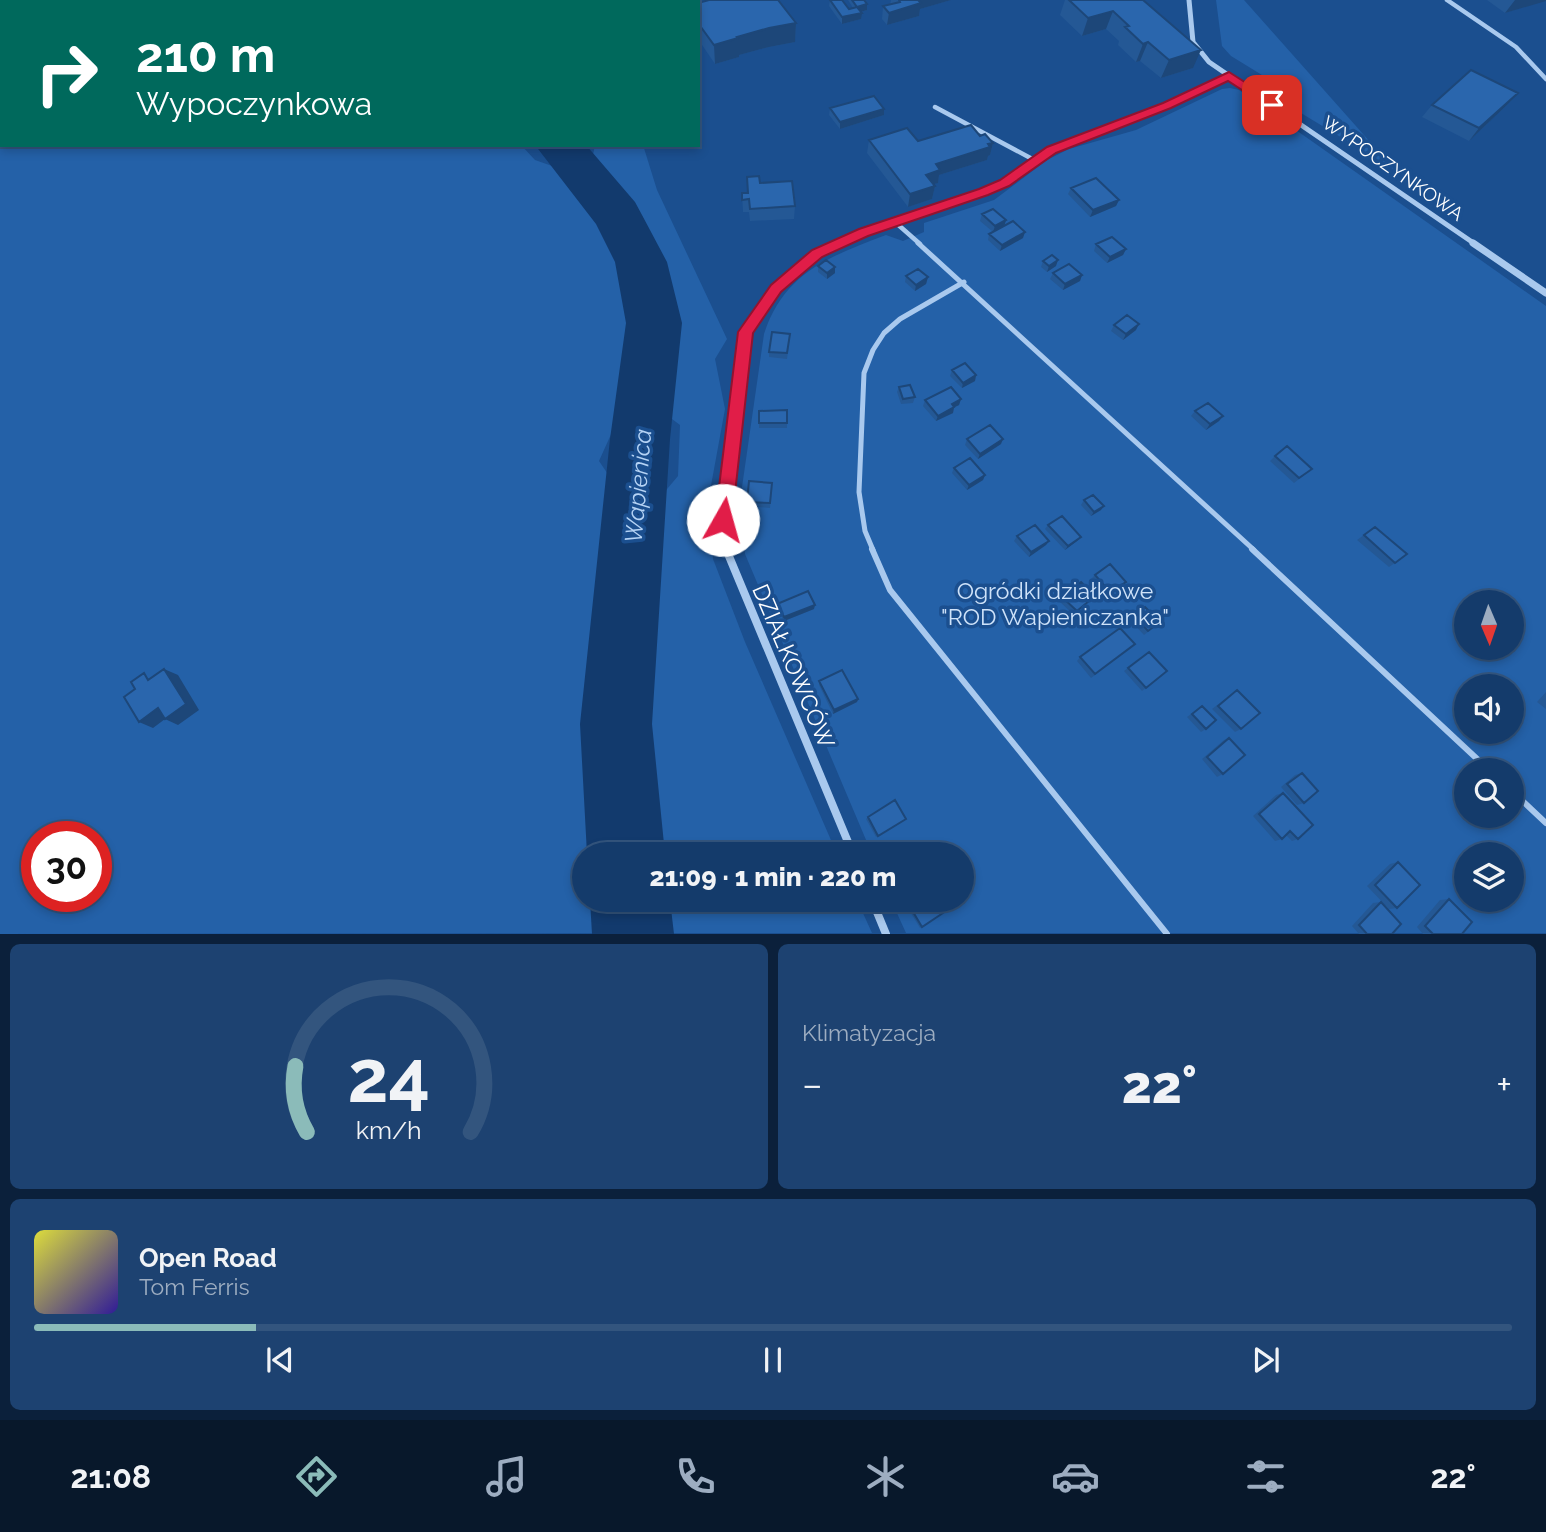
<!DOCTYPE html>
<html lang="pl">
<meta charset="utf-8">
<style>
body{margin:0;font-family:Raleway,sans-serif;background:#1d4271;color:#f1f3f6;height:100vh;display:flex;flex-direction:column;font-size:26px;white-space:nowrap}
*{box-sizing:border-box;margin:0}
p{font-size:23px;color:#9dadc1}
.icon{flex:none;width:38px;height:38px;fill:none;stroke:currentColor;stroke-width:2;stroke-linecap:round;stroke-linejoin:round}
.map{position:relative;height:934px;overflow:hidden}
.side{display:flex;flex-direction:column;gap:10px;padding:10px;background:#0b203b;flex:1}
.side>*{flex:none}
.hud{position:absolute;left:0px;top:0px;width:700px;height:147px;box-shadow:0 4px 10px #0003,0 0 0 2px #33557e;background:#00695c;color:#fff;overflow:hidden}
.needle{width:46px;rotate:178deg}
.tools{position:absolute;left:1454px;top:590px;display:grid;gap:14px}
.tools a{display:grid;place-items:center;width:70px;height:70px;border-radius:50%;background:#143b6b;box-shadow:0 4px 10px #0003,0 0 0 2px #33557e;font-size:35px}
.speed{position:absolute;left:21px;top:821px;display:flex;gap:14px;font-size:35px;font-weight:700;text-align:center}
.speed>*{display:grid;place-content:center;width:91px;height:91px;border-radius:50%;background:#143b6b;box-shadow:0 4px 10px #0003,0 0 0 2px #33557e;line-height:1}
.speed .limit{border:10px solid #d22;background:#fff;color:#111}
.pin{position:absolute;display:grid;place-items:center;width:60px;height:60px;color:#fff;margin:-30px;border-radius:14px;box-shadow:0 4px 10px #0006}
.me{position:absolute;width:77px;margin:-38px;rotate:7deg;stroke-linejoin:round;filter:drop-shadow(0 0 5px #0008)}
.turn{display:flex;align-items:center;gap:24px;height:147px;padding:0 21px;font-size:32px}
.turn .icon{width:91px;height:91px;stroke-width:2.5}
.turn b{display:block;font-size:49px;line-height:60px}
.big{font-size:52px;font-weight:800;line-height:1.1}
.side .widget{flex:1;display:flex;flex-direction:column;justify-content:center;gap:10px;min-width:0;padding:0 24px;border-radius:10px;background:#1d4271}
.side .dial{align-items:center;gap:0}
.dial svg{height:182px;overflow:visible;fill:none;stroke:#33557e;stroke-width:7;stroke-linecap:round;text-anchor:middle}
.dial text{fill:#f1f3f6;stroke:none}
.song{display:flex;align-items:center;gap:21px}
.cover{width:84px;height:84px;border-radius:10px;background:linear-gradient(135deg,hsl(60 70% 55%),hsl(250 70% 35%))}
.played{height:7px;border-radius:4px;background:linear-gradient(90deg,#8bbbb9 15%,#33557e 15%)}
.keys{display:flex;justify-content:space-around;direction:ltr}
.heat{display:flex;justify-content:space-between;align-items:center;font-size:38px;direction:ltr}
.side .tiles{flex:1;display:grid;gap:10px;grid-template-columns:1fr 1fr}
.widget:last-child{grid-column:span 2}
.trip{position:absolute;left:572px;top:842px;width:402px;height:70px;border-radius:35px;background:#143b6b;box-shadow:0 4px 10px #0003,0 0 0 2px #33557e;font-weight:800;line-height:70px;text-align:center}
.dock{display:flex;height:112px;justify-content:space-around;align-items:center;background:#08182b;color:#9dadc1}
.dock .icon{width:49px;height:49px}
.dock .active{color:#8bbbb9}
.dock b{font-size:32px;color:#f1f3f6}
.map>svg:first-child{display:block}
</style>
<div class="map">
<svg width="1546" height="934" viewBox="0 0 1546 934">
<rect width="100%" height="100%" fill="#1b4f8f"/>
<path fill="#2461a8" fill-rule="evenodd" d="M0,0H497L2,2V145H521L535,160L572,173L622,254L636,320L632,413L617,421L599,461L618,489L604,724L609,854H584V900H610L612,933L0,934ZM37,836H96V896H37Z
M1216,0H1244L1395,170L1250,82L1262,75L1231,56L1222,46Z
M1230,88L1239,90L1546,306V933H906L891,900H962V854H872L745,554L740,501L764,334C784,272 831,256 886,235L903,241L924,232V223L994,200L1047,160L1069,149L1136,130L1222,89ZM1466,602H1512V648H1466ZM1466,686H1512V732H1466ZM1466,770H1512V816H1466ZM1466,854H1512V900H1466Z
M595,145H643L657,190L727,339L715,359L725,409L708,502L713,559L745,642L837,854H650L634,677L652,507L678,476L680,425L664,413L668,326L657,266L593,155Z
M654,900H857L872,933H657Z"/>
<g fill="none" stroke-linecap="round" stroke-linejoin="round">
<path fill="#123a6d" fill-rule="evenodd" d="M491,0H533V2H491Z
M535,145H586L635,202L642,215L667,262L682,323L670,439L652,724L665,854H587L580,724L610,439L626,323L615,262L596,224Z
M590,900H670L674,934H592Z"/>
<path stroke="#a9c9ee" stroke-width="4.5" d="M1447,0L1516,47L1546,79
M935,107L1036,161
M895,222L920,244"/>
<path stroke="#a9c9ee" stroke-width="5" d="M918,243L1254,550
M873,550L865,531L859,492L864,373L873,350L884,333L900,319L964,282"/>
<path stroke="#a9c9ee" stroke-width="6" d="M872,549L890,590L1167,934
M1252,549L1489,770
M1512,791L1546,823"/>
<path stroke="#a9c9ee" stroke-width="5" d="M1189,0L1193,42L1209,62L1475,244
M832,244L983,192L1004,183L1052,150L1167,106L1229,76"/>
<path stroke="#a9c9ee" stroke-width="7" d="M1473,243L1546,293
M727,550L723,520L746,332L776,288L817,253L836,243"/>
<path stroke="#a9c9ee" stroke-width="8" d="M726,549L853,854
M872,900L886,934"/>
</g>
<path fill="#245895" d="M830,0H842L849,9L853,8L848,0H864L867,4V10L861,12V19L842,24L829,6Z
M891,0H951L920,9L919,16L887,25L882,19L883,6L890,5Z
M1065,0H1144L1193,68L1161,78L1140,61L1136,62L1118,45L1119,41L1106,29L1082,36L1060,15Z
M1487,0H1546L1505,13Z
M698,3L796,23L795,42L769,47L739,55V57L715,64L698,39Z
M1518,93L1507,105L1469,141L1422,117L1432,105Z
M830,108L884,109V115L840,129L829,115Z
M980,136L993,143L990,155L988,156L987,160L939,175L938,183L933,184L935,186L932,199L908,207L867,153L869,140L918,141Z
M747,177L760,183L795,206L794,219L750,221L749,212H743L742,193H748Z
M1071,188L1119,200L1116,206L1090,217L1068,194Z
M982,214L1006,220L1004,226L1023,238L1000,251L988,240L989,234L993,232L980,221Z
M1096,244L1126,249L1123,255L1107,263L1094,251Z
M1043,261L1056,266L1047,272L1041,267Z
M818,266L835,267V273L827,279L818,272Z
M1053,273L1082,275L1080,281L1063,290L1050,279Z
M906,276L928,277L926,284L915,291L905,282Z
M1114,325L1136,330L1123,340L1111,331Z
M790,334L787,359L769,357V352Z
M952,370L976,375L975,381L962,388L950,376Z
M899,387L915,397L913,403L901,404L897,392Z
M961,399L959,405L954,407L953,413L936,421L923,406L925,400Z
M787,410V428H759V411Z
M1195,411L1223,416L1219,421L1206,430L1191,416Z
M967,439L1001,444L978,459L965,445Z
M1275,456L1312,469L1294,483L1270,461Z
M954,468L985,475L983,480L967,490L952,473Z
M772,483L770,508L747,506V502Z
M1084,500L1101,510L1091,516L1081,505Z
M1048,525L1081,537L1077,541L1065,550L1045,529Z
M1375,527L1395,563L1389,567L1357,540Z
M1017,536L1049,541L1046,545L1029,557L1014,541Z
M1095,575L1126,582L1122,586L1107,596L1091,579Z
M1095,596L1074,615L1060,602L1063,598Z
M777,604L814,609L784,621L777,608Z
M1133,615L1160,622L1144,635L1129,619Z
M1131,648L1091,678L1077,661L1080,657Z
M1149,652L1167,671L1142,691L1124,671Z
M819,681L858,699L857,702L833,714L819,685Z
M1237,690L1241,729L1235,732L1212,709Z
M1546,692V709L1537,702Z
M1202,706L1206,729L1201,732L1187,717Z
M1229,738L1223,774L1217,777L1202,759L1224,740Z
M1302,773L1304,803L1297,805L1281,787L1295,775Z
M1283,793L1298,839L1292,841L1286,835L1282,839L1275,841L1253,816L1276,795Z
M868,817L906,819L876,837L866,819Z
M1398,862L1397,908L1389,909L1367,886L1390,864Z
M1449,899L1462,934H1423L1417,927L1440,900Z
M903,900H940L922,927L920,928Z
M1381,902L1392,934H1359L1352,926L1373,903Z"/>
<path fill="#1d4779" d="M916,0H951L920,9L919,16L887,25L889,13Z
M1515,0H1546V1L1505,13Z
M867,4V10L857,13V7Z
M1113,11L1106,29L1082,36L1088,18Z
M862,13L861,19L842,24V17Z
M796,23L795,42L769,47L739,55V57L715,64L714,45L737,37L769,28Z
M1148,42L1140,61L1136,62L1143,44Z
M1201,50L1193,68L1161,78L1169,60Z
M1518,93L1507,105L1469,141L1479,128Z
M884,109V115L840,129V122Z
M993,143L990,155L988,156L987,160L939,175L938,183L923,187L926,175L936,164Z
M935,186L932,199L908,207L910,194Z
M1119,200L1116,206L1090,217L1093,210Z
M1006,220L1004,227L993,232L995,226Z
M1025,232L1023,238L1000,251L1002,245Z
M1126,249L1123,255L1107,263L1110,257Z
M1058,260L1056,266L1047,272L1049,266Z
M835,267V273L827,279V273Z
M1082,275L1080,281L1063,290L1065,284Z
M928,277L926,284L915,291L916,285Z
M1139,324L1136,330L1123,340L1126,334Z
M976,375L975,381L962,388L963,383Z
M961,399L959,405L953,408L954,407L953,413L936,421L938,416L952,404Z
M1223,416L1219,421L1206,430L1210,424Z
M1003,439L1001,444L978,459L980,454Z
M985,475L983,480L967,490L969,485Z
M1104,506L1101,510L1091,516L1094,512Z
M1081,537L1077,541L1065,550L1068,546Z
M1049,541L1046,545L1029,557L1031,552Z
M1126,582L1122,586L1107,596L1110,592Z
M815,605L814,609L784,621V617Z
M164,669L178,675L199,710L178,725L165,719L153,728L139,722Z
M858,699L857,702L833,714L834,710Z"/>
<path fill="#2a66ad" stroke="#1d4779" stroke-width="2" d="M709,0H778L796,23L769,28L737,37L738,38L714,45L698,23V3Z
M830,0H842L849,9L857,7L862,13L842,17Z
M852,0H864L867,4L857,7Z
M899,0H918L921,3L889,13L883,6L900,2Z
M1069,0H1143L1201,50L1169,60L1148,42L1143,44L1125,27L1129,26L1113,11L1088,18Z
M1471,70L1518,93L1479,128L1432,105Z
M874,96L884,109L840,122L830,108Z
M971,125L980,136L985,134L993,143L988,144L990,147L936,164L940,170L926,175L935,186L910,194L869,140L907,128L918,141Z
M759,176L760,183L792,181L795,206L750,209L749,199L742,200V193H748L747,177Z
M1096,178L1119,200L1093,210L1071,188Z
M993,209L1006,220L995,226L982,214Z
M1013,221L1025,232L1002,245L989,234Z
M1112,237L1126,249L1110,257L1096,244Z
M1052,255L1058,260L1049,266L1043,261Z
M826,260L835,267L827,273L818,266Z
M1069,264L1082,275L1065,284L1053,273Z
M918,269L928,277L916,285L906,276Z
M1127,315L1139,324L1126,334L1114,325Z
M772,332L790,334L787,353L769,352Z
M965,363L976,375L963,383L952,370Z
M910,385L915,397L903,399L899,387Z
M951,387L961,399L952,404L954,407L938,416L925,400Z
M1208,403L1223,416L1210,424L1195,411Z
M787,410V423H759V411Z
M990,425L1003,439L980,454L967,439Z
M1287,446L1312,469L1299,478L1275,456Z
M970,458L985,475L969,485L954,468Z
M749,481L772,483L770,503L747,502Z
M1093,495L1104,506L1094,512L1084,500Z
M1062,516L1081,537L1068,546L1048,525Z
M1035,525L1049,541L1031,552L1017,536Z
M1375,527L1407,554L1395,563L1364,535Z
M1110,564L1126,582L1110,592L1095,575Z
M1081,582L1095,596L1077,611L1063,598Z
M808,591L815,605L784,617L777,604Z
M1145,607L1160,622L1148,631L1133,615Z
M1120,628L1135,644L1095,674L1080,657Z
M1149,652L1167,671L1146,688L1128,668Z
M164,669L186,704L165,719L158,708L139,722L124,697L135,689L131,682L144,673L148,680Z
M842,670L858,699L834,710L819,681Z
M1237,690L1260,713L1241,729L1218,706Z
M1202,706L1216,720L1206,729L1192,714Z
M1229,738L1245,755L1223,774L1207,757Z
M1302,773L1318,791L1304,803L1287,784Z
M1283,793L1313,825L1298,839L1290,831L1282,839L1259,814Z
M895,800L906,819L878,836L868,817Z
M1398,862L1420,885L1397,908L1375,885Z
M1449,899L1472,922L1462,934H1433L1425,926Z
M906,900H940L946,911L922,927Z
M1381,902L1401,924L1392,934H1367L1359,925Z"/>
<path fill="#e11d48" stroke="#92132f" stroke-width="2" d="M1229,72L1276,102V107H1268L1228,81L1171,108L1056,153L1009,186L988,195L868,236L822,257L781,292L753,333L732,520L729,525L723,527L717,525L715,520L738,332L771,285L812,250L859,229L979,189L1000,180L1047,147L1163,103Z"/>
<g text-anchor="middle" dominant-baseline="central" stroke-width="7" stroke-linejoin="round" paint-order="stroke">
<g font-size="19" fill="#fff" stroke="#1b4f8f">
<text transform="translate(1393 168) rotate(35)">WYPOCZYNKOWA</text>
</g>
<g font-size="23" fill="#cfe3fa" stroke="#1b4f8f">
<text x="1055" y="590">Ogródki działkowe<tspan x="1055" dy="26">"ROD Wapieniczanka"</tspan></text>
</g>
<g font-size="23" fill="#fff" stroke="#1b4f8f">
<text transform="translate(794 666) rotate(67)">DZIAŁKOWCÓW</text>
</g>
<g font-size="24" font-style="italic" fill="#b5d3f5" stroke="#1b4f8f">
<text transform="translate(638 486) rotate(-85)">Wapienica</text>
</g>
</g>
</svg>
<div class="tools">
<a><svg class="needle" viewBox="-14 -14 28 28"><path d="M0-13l5 13h-10z" fill="#e53935"/><path d="M0 13l5-13h-10z" fill="#9dadc1"/></svg></a>
<a><svg class="icon" aria-label="sound" viewBox="0 0 24 24"><path d="M4 9h4l5-4v14l-5-4H4zM17 9q2 3 0 6"/></svg></a>
<a><svg class="icon" aria-label="search" viewBox="0 0 24 24"><circle cx="10" cy="10" r="6"/><path d="M15 15l6 6"/></svg></a>
<a><svg class="icon" aria-label="layers" viewBox="0 0 24 24"><path d="M12 4l9 5-9 5-9-5zM3 14l9 5 9-5"/></svg></a>
</div>
<div class="speed"><div class="limit">30</div></div>
<div class="pin" style="left:1272px;top:105px;background:#d93025"><svg class="icon" aria-label="arrive" viewBox="0 0 24 24"><path d="M6 21V4h12l-3 4 3 4H6"/></svg></div>
<svg class="me" style="left:723px;top:520px" viewBox="-20 -20 40 40"><circle r="19" fill="#fff"/><path d="M0-13L10 11 0 6-10 11z" fill="#e11d48"/></svg>
<div class="trip">21:09 · 1 min · 220 m</div>
<div class="hud">
<div class="turn"><svg class="icon" aria-label="right" viewBox="0 0 24 24"><path d="M7 20v-9h11M14 6l5 5-5 5"/></svg><div><b>210 m</b>Wypoczynkowa</div></div>
</div>
</div>
<section class="side">
<div class="tiles">
<div class="widget dial"><svg viewBox="0 0 100 80">
<path d="M14 69A42 42 0 1 1 86 69"/>
<path d="M14 69A42 42 0 0 1 9 40" stroke="#8bbbb9"/>
<text x="50" y="56" font-size="32" font-weight="700">24</text>
<text x="50" y="72" font-size="11">km/h</text>
</svg></div>
<div class="widget"><p>Klimatyzacja</p>
<div class="heat"><a>−</a><b class="big">22°</b><a>+</a></div>
</div>
<div class="widget">
<div class="song"><i class="cover"></i><div><b>Open Road</b><p>Tom Ferris</p></div></div>
<div class="played"></div>
<div class="keys"><svg class="icon" aria-label="previous" viewBox="0 0 24 24"><path d="M18 5L8 12l10 7zM5 5v14"/></svg><svg class="icon" aria-label="pause" viewBox="0 0 24 24"><path d="M8 5v14M16 5v14"/></svg><svg class="icon" aria-label="next" viewBox="0 0 24 24"><path d="M6 5l10 7-10 7zM19 5v14"/></svg></div>
</div>
</div>
</section>
<nav class="dock">
<b>21:08</b>
<svg class="icon active" aria-label="directions" viewBox="0 0 24 24"><path d="M12 3l9 9-9 9-9-9zM9 14v-3h6M13 9l2 2-2 2"/></svg>
<svg class="icon" aria-label="music" viewBox="0 0 24 24"><path d="M9 18V5l10-2v13"/><circle cx="6" cy="18" r="3"/><circle cx="16" cy="16" r="3"/></svg>
<svg class="icon" aria-label="phone" viewBox="0 0 24 24"><path d="M5 4h4l2 5-3 2q2 4 5 5l2-3 5 2v4C11 20 4 13 5 4z"/></svg>
<svg class="icon" aria-label="climate" viewBox="0 0 24 24"><path d="M12 3v18M4 7l16 10M4 17L20 7"/></svg>
<svg class="icon" aria-label="car" viewBox="0 0 24 24"><path d="M5 17H2v-5l4-1 3-4h7l3 4 3 1v5h-3M9 17h6M6 11h13"/><circle cx="7" cy="17" r="2"/><circle cx="17" cy="17" r="2"/></svg>
<svg class="icon" aria-label="filters" viewBox="0 0 24 24"><path d="M4 7h16M4 17h16"/><circle cx="9" cy="7" r="2"/><circle cx="15" cy="17" r="2"/></svg>
<b>22°</b>
</nav>
